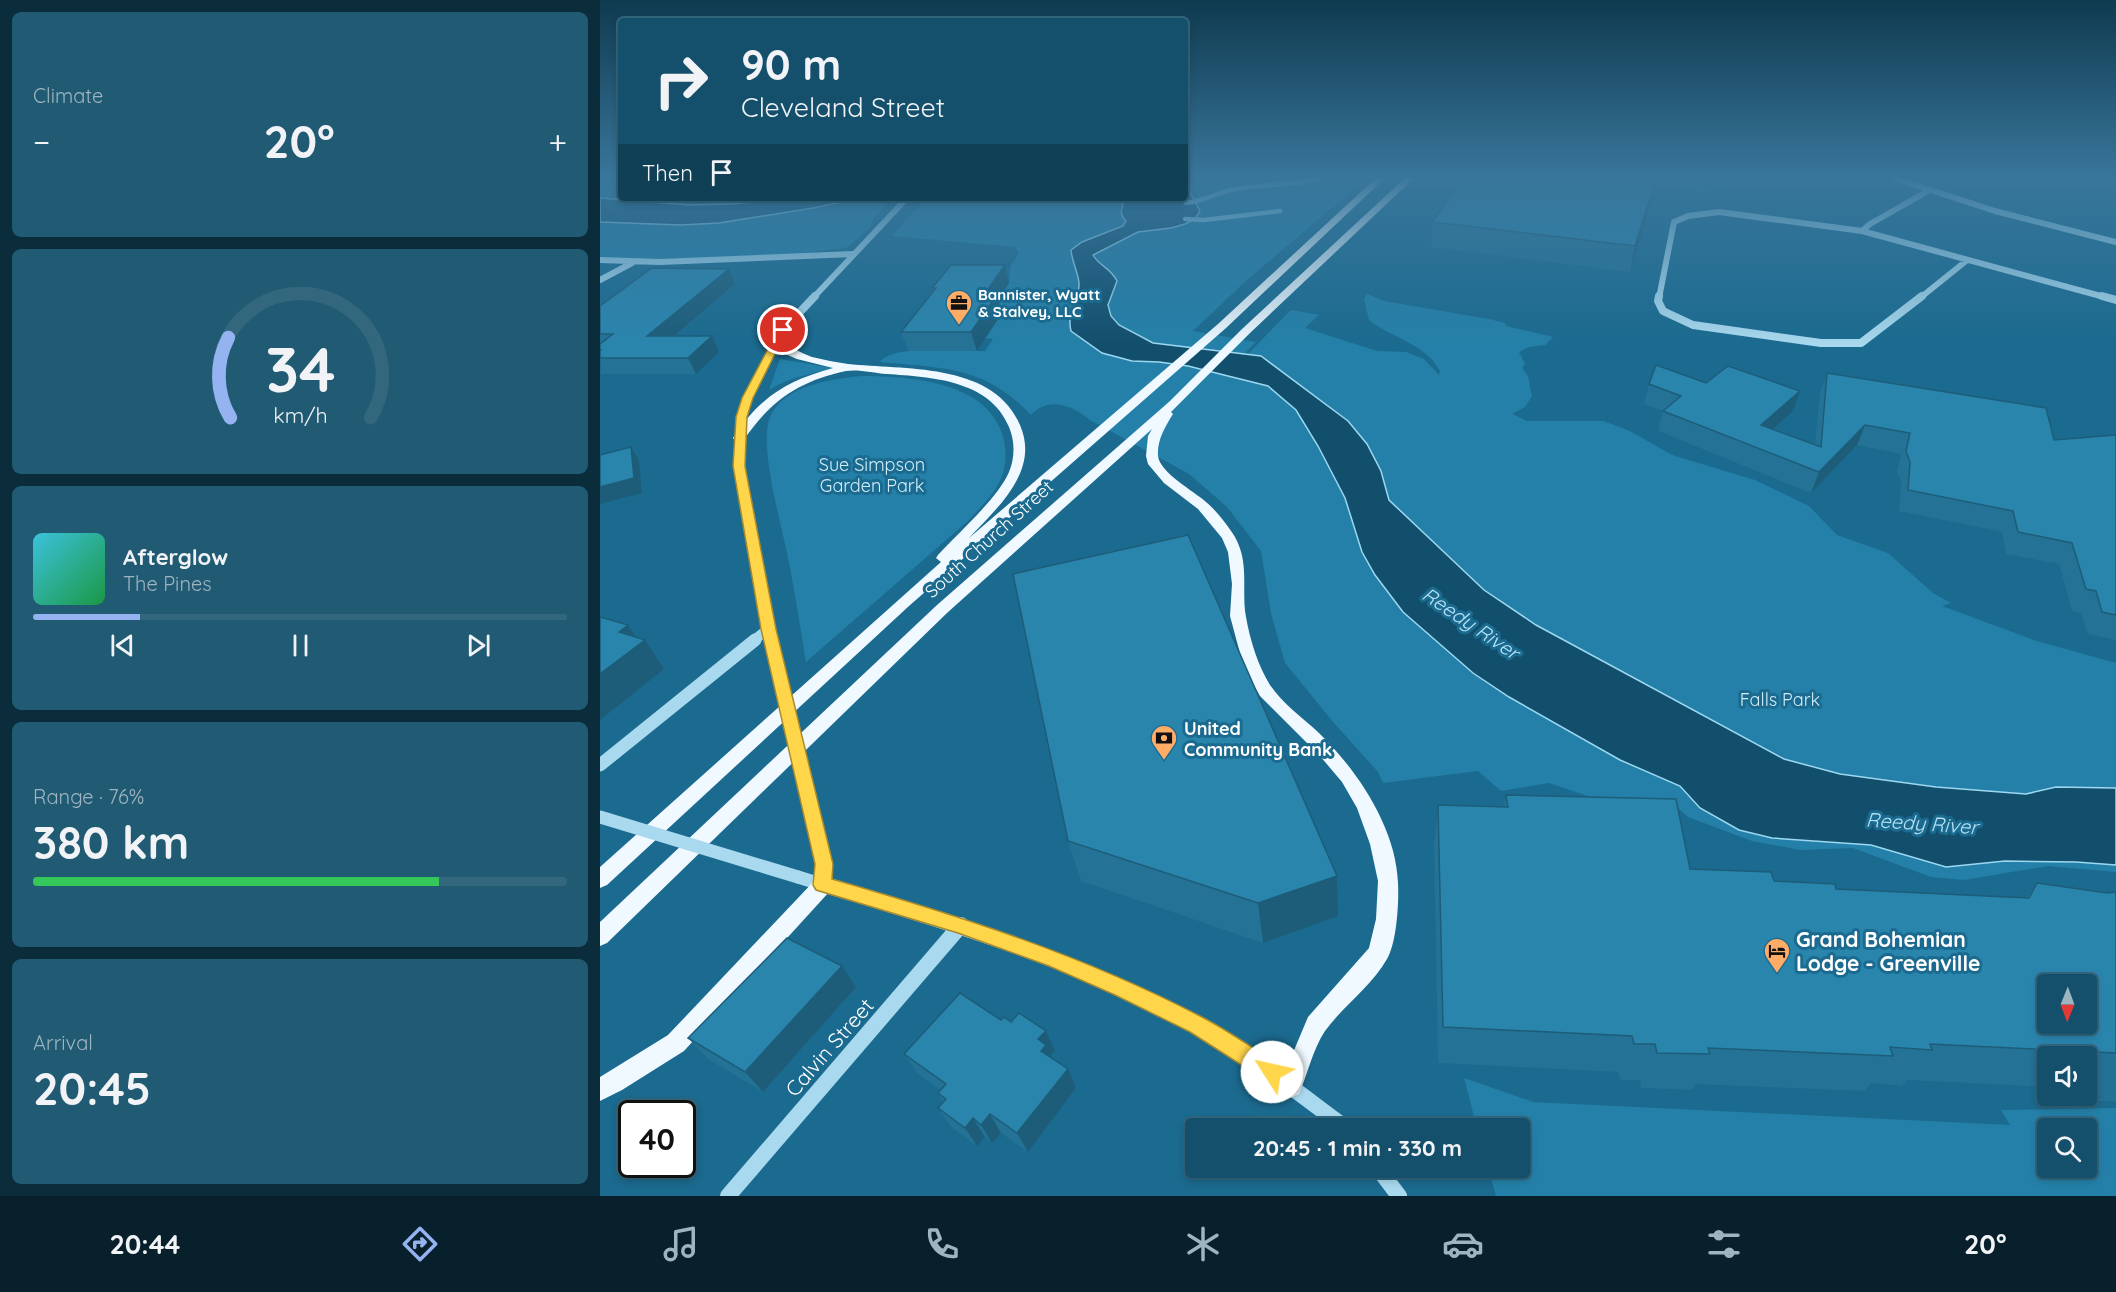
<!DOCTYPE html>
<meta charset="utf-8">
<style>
body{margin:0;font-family:Quicksand,sans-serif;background:#215a73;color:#f1f3f6;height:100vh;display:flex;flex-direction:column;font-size:22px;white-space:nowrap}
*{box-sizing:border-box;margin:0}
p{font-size:20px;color:#9db5c1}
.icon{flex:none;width:33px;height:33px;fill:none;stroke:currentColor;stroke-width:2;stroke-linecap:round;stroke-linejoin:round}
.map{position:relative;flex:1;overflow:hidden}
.side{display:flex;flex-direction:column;gap:12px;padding:12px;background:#0b2c3b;width:600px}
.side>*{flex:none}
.banner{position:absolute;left:18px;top:18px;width:570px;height:183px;border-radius:6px;box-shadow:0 3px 9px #0003,0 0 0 2px #33677e;background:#14506b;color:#f1f3f6;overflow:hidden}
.needle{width:39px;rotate:181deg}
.fabs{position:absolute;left:1437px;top:974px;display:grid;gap:12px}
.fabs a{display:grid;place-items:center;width:60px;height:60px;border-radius:6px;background:#14506b;box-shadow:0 3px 9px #0003,0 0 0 2px #33677e;font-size:30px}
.speed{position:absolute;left:18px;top:1100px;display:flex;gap:12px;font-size:30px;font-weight:700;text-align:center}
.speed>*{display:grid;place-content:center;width:78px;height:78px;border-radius:50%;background:#14506b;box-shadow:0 3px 9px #0003,0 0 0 2px #33677e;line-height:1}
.speed .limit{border:3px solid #111;border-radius:9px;background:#fff;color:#111}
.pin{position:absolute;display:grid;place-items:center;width:51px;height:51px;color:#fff;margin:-26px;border:3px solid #fff;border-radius:50%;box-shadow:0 2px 6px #0007}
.me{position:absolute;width:66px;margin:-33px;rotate:305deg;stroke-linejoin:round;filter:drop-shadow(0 0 4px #0008)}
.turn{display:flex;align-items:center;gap:21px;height:126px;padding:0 24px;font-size:27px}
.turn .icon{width:78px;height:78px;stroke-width:2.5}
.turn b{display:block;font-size:42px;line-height:51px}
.then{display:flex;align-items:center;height:57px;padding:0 24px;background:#0003;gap:12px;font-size:22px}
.big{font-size:45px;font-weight:700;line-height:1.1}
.side .card{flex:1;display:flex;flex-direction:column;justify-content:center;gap:9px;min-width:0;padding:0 21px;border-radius:9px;background:#215a73}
.side .dial{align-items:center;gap:0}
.dial svg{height:156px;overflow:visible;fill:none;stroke:#33677e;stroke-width:7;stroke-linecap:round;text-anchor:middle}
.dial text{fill:#f1f3f6;stroke:none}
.song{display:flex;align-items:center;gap:18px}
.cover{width:72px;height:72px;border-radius:9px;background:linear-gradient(135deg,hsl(190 70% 55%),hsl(140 70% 35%))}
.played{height:6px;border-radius:3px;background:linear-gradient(90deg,#95b2f1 20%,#33677e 20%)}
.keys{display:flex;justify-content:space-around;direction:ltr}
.heat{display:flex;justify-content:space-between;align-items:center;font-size:33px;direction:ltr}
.charge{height:9px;border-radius:4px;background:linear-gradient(90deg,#34c759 76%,#33677e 0)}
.trip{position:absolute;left:585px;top:1118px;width:345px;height:60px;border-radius:6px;background:#14506b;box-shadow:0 3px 9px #0003,0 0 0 2px #33677e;font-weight:700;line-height:60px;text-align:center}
.tabs{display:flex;height:96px;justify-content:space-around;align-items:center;background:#08202b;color:#9db5c1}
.tabs .icon{width:42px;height:42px}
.tabs .selected{color:#95b2f1}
.tabs b{font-size:27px;color:#f1f3f6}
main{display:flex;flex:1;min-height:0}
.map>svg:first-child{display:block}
</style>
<main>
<section class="side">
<div class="card"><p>Climate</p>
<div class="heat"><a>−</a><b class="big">20°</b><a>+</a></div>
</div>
<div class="card dial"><svg viewBox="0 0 100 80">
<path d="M14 69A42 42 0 1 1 86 69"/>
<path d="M14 69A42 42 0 0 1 13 28" stroke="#95b2f1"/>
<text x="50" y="56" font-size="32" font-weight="700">34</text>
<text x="50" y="72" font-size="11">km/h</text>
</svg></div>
<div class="card">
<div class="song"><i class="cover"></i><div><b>Afterglow</b><p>The Pines</p></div></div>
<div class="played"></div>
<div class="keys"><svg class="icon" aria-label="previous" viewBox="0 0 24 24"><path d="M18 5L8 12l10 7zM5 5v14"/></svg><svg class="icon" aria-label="pause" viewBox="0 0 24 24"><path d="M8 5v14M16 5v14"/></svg><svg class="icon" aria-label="next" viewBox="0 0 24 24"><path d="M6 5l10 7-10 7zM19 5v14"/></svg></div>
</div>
<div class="card"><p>Range · 76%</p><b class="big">380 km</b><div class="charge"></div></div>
<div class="card"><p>Arrival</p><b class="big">20:45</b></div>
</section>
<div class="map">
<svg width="1516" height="1196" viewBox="0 0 1516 1196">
<rect width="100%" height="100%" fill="#1b6a8f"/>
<path fill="#2480a8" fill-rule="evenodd" d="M0,178H21V198H293L272,221L270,228L246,248L194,254L42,260L0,257Z
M585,178H767L648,279L593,331L656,342L625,374L627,375L691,310L719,315L705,328L777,351L806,352L824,359L839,375L840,371C825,343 793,339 769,320L764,299L767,294L784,301L889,319L905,323L906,326L953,337L945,345L929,347L919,352L925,364L922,368L928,376L932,396L925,407L912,414L927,421H1003L1030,431L1072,455L1155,480L1209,506L1237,535L1288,553L1333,593L1351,603L1342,606L1437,641L1516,663V872L1448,866L1364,880L1331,877L1253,848L1201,850L1152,841L1088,817L1077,807L1014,805L949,783L901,791L878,771L783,783L778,772L734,723L685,663L671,613L661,551L627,507L589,474L490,420C472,405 449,396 431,415C385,366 343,368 280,362C291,344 364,351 385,351L393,339L385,338L389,313L409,283L410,267L419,253L415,247L292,236L326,198H585Z
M1079,178H1140L1112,190L1098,192Z
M180,359L233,368C211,374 188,378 169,390Z
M262,376C296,376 339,379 370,396C397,411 412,442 403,473C397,492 381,507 368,521L206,662C200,627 195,592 188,558C182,526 158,445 170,417C184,385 232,379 262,376Z
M864,1078L933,1102L1410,1125L1401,1110L1516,1108V1196H896L888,1167H920V1128H877ZM1448,1128H1486V1167H1448Z"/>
<path fill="#124f6d" stroke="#9cd8f0" stroke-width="1.5" d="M585,190L590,192L600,211L595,219L585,224L571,228L538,232L493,255C499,266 510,267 517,281L508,305L511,316L519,325L553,343L661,356L748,421L767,444L781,471L789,500L884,590L936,625L1184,759L1240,774L1336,787L1426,794L1456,787L1516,788V865L1476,862L1405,861L1346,867L1271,845L1172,838L1139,830L1100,808L1080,786L1020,760L909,697L873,673L803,612L775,575L762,552L745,498L718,446L696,410L668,386L588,366L559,362L532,361L502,353L471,331C466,311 480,300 479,283C478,272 472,262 471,250L482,242L523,226L526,221C521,216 520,212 523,205L520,198H585Z
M0,198L89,205L132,204L192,198H261L213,208L119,223L81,225L0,222Z"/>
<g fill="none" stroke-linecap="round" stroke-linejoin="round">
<path stroke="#9cd8f0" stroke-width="4.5" d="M586,203C602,202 616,193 631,190C660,183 692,187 720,178
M585,219L604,220L680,211"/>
<path stroke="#a9d9ee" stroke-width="6" d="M1294,178L1395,211L1516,242
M1262,231L1270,224L1328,191
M0,260L60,262L253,254
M0,280L32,263
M213,298L307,198
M1059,298L1074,222L1088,216L1119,212L1262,231L1508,298
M1320,298L1366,261"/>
<path stroke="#a9d9ee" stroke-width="8" d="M1059,296L1058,301L1063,311L1093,325L1221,343H1261L1322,296
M1502,296L1516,300
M140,449L142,417L147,398L183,330L215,296"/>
<path stroke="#a9d9ee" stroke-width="10" d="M140,447L139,466L172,641
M153,641L168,629"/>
<path stroke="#a9d9ee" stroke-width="13" d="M172,640L174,652
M0,765L155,640
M210,809L224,864L223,885
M198,877L227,886"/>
<path stroke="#a9d9ee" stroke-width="16" d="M222,884C351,922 478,961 596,1025C650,1054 697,1092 746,1128
M777,1167L799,1196
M128,1196L361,925"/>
<path fill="#eff9ff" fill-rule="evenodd" d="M776,178H785L626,328L309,606L7,885L0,888V867L341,562L336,558L338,555C358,533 398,498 409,472C415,458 415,441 409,427C390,380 331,377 287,374C274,373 258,369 246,371C199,381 170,401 143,441H135L133,438C160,397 186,381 233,368L197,359L169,347V343C182,341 200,353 212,357C224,360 236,362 248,364C305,370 393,362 420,425C440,471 398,507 369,538L618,324Z
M805,178H814L650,333L571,412L573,414C565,427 557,440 558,456C560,473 594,491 606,502C617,511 628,526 635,537C650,564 641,590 646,617C650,640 658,666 670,685C682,703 703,718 719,733C757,770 796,827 798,883C799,902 797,942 787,959C772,986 743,1006 725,1031C713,1049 707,1075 699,1094L691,1098L683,1094L679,1086L708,1017L769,948L776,919L778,881L770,844L757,808L742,782L720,756L660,696L644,668L630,616L632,584L628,552L622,538L598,509L564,483L548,464L546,456L548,436L552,429L347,613L7,943L0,946V922L337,605L570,401L642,329Z
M223,876L230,879L233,885L230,891L84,1051L22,1090L0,1101V1077L68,1035L216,879Z"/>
<path stroke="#a9d9ee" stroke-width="13" d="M174,652L210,809
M0,817L198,877"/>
</g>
<path fill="#247295" d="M865,178H1093L1091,188L1056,187L1030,272L831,247L832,222Z
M129,269L135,284L74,336H112L119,352L96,374H1L0,306Z
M409,283L398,299L402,313L377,351H308L301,332L333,292L332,288Z
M1227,373L1454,440L1515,435L1516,434V640L1488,634L1481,613L1472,611L1459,564L1406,554L1402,532L1299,511L1301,482L1297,472L1301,454L1257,445L1211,493L1058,431L1063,411L1044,404L1049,384L1106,383L1193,411L1173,429L1215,445L1220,392Z
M906,795L1090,869L1236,889L1426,898L1437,883L1507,893L1516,892V1101H1486L1484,1095H1486V1056H1448V1087L1307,1080L1302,1086L1271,1083L1265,1091L1095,1084L1092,1090L1041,1088L1040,1080H1020L1018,1072L838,1063L834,845L838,805L904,807Z
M468,841L737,876L738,916L663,943L481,881Z
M256,987L163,1092L108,1059L88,1038Z
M401,1020L455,1051L451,1055L453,1059L476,1088L428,1152L401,1133L392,1143L385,1137L377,1146L351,1127L338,1108L344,1102L338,1093L340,1090L317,1073L304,1054Z"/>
<path fill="#1d5d79" d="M1056,178H1057L1056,187L1030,272L1035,246Z
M405,265L409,283L398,299L402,313L377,351L371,332L384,295Z
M129,269L135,284L55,352L47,336Z
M112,336L119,352L96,374L88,358Z
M1200,391L1193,411L1155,445L1161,425Z
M1265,425L1257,445L1211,493L1219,472Z
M31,447L39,461L42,493L0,504V487Z
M28,625L40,643L45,640L64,669L0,720V674L19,632Z
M737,876L738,916L663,943L658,903Z
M242,966L256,987L163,1092L145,1072Z
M446,1031L455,1051L451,1055L455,1065L441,1051L438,1039Z
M468,1069L476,1088L428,1152L417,1133Z
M390,1114L401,1133L392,1143L381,1125Z
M373,1118L385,1137L377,1146L365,1128Z"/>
<path fill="#2a85ad" stroke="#1d5d79" stroke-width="1.5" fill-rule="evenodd" d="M865,178H1056L1035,246L832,222Z
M351,265H405L384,295H397L371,332H301L336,288H332Z
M52,268L129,269L47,336H112L88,358H0V351L1,350H0V344L13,334H0V306Z
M1056,365L1106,383L1128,366L1200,391L1161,425L1221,447L1227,373L1446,408L1454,440L1516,435V615L1502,612L1496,591L1486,589L1472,543L1418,532L1413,511L1308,490L1310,462L1306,451L1310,433L1265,425L1219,472L1063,411L1081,396L1049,384Z
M31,447L34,478L0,487V455Z
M588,535L737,876L658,903L468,841L413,574Z
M0,617L28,625L19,632L45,640L0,674Z
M906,795L1076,799L1090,869L1171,872L1174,881L1235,884L1236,889L1429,898L1437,883L1507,893L1516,892V1053L1330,1044L1332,1050L1290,1047L1293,1056L1108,1048L1110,1054L1057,1053L1055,1044H1034L1032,1036L843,1027L838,805L908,807ZM1448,984H1486V1023H1448Z
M187,938L242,966L145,1072L88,1038Z
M360,993L401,1020L404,1017L411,1022L419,1013L446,1031L438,1039L446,1045L441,1051L468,1069L417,1133L390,1114L381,1125L373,1118L365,1128L338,1108L346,1099L338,1093L346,1084L304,1054Z"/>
<linearGradient id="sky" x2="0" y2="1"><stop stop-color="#0f3a4f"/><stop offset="0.51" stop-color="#39769b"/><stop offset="1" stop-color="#39769b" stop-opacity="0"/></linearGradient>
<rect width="1516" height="346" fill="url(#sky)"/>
<path fill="#ffd54a" stroke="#a68a30" stroke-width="1.5" d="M179,328L187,330L153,398L147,417L145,466L176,629L233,864L232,879C361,916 483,955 602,1017C629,1031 654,1049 680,1065L683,1072L680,1080L672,1083L665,1080L590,1032L515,995L449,966L358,933L216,890L213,885L215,864L161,629L133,466L136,417L142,398Z"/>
<defs>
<g id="office-pin" transform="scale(1.35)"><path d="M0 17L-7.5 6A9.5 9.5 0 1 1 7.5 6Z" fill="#ffac66" stroke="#1b6a8f"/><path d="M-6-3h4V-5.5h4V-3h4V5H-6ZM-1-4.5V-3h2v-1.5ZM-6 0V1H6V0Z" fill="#111"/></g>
<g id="bank-pin" transform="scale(1.35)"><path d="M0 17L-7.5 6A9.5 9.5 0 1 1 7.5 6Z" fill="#ffac66" stroke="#1b6a8f"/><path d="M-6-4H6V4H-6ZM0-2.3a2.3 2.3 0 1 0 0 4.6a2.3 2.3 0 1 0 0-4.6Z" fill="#111"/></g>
<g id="hotel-pin" transform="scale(1.35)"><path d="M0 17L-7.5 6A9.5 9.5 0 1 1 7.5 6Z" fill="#ffac66" stroke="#1b6a8f"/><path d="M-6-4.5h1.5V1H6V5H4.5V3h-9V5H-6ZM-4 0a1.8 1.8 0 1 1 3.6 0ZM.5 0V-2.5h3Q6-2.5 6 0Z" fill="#111"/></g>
</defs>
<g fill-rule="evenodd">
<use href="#office-pin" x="359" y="303"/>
<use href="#bank-pin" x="564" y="738"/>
<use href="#hotel-pin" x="1177" y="951"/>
</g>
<g text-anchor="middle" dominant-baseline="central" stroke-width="6" stroke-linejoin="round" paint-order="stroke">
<g font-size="15" font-weight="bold" fill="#fff" stroke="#1b6a8f" text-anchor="start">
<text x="378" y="294">Bannister, Wyatt<tspan x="378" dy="17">&amp; Stalvey, LLC</tspan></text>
</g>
<g font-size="18" fill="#cfedfa" stroke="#1b6a8f">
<text x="272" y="464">Sue Simpson<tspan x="272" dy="21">Garden Park</tspan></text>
<text x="1180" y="699">Falls Park</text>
</g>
<g font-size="18" fill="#fff" stroke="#1b6a8f">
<text transform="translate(389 539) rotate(-42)">South Church Street</text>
</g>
<g font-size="18" font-weight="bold" fill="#fff" stroke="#1b6a8f" text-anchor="start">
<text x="584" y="728">United<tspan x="584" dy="21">Community Bank</tspan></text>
</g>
<g font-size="20" font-style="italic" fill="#b5e2f5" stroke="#1b6a8f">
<text transform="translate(871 623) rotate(34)">Reedy River</text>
<text transform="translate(1322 823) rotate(4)">Reedy River</text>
</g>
<g font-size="21" font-weight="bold" fill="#fff" stroke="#1b6a8f" text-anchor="start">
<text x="1196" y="939">Grand Bohemian<tspan x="1196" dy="24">Lodge - Greenville</tspan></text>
</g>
<g font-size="21" fill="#fff" stroke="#1b6a8f">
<text transform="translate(229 1047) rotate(-49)">Calvin Street</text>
</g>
</g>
</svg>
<div class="fabs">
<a><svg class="needle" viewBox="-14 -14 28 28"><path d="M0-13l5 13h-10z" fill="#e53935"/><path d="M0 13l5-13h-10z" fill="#9db5c1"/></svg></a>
<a><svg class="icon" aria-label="sound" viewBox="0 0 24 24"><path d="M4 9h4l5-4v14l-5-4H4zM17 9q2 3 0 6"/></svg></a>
<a><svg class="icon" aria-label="search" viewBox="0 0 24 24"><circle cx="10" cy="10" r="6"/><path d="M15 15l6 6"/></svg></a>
</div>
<div class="speed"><div class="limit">40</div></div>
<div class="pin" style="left:183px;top:330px;background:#d93025"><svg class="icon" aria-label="arrive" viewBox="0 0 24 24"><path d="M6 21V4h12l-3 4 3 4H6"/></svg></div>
<svg class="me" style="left:672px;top:1072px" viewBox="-20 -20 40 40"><circle r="19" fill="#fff"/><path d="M0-13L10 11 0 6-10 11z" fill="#ffd54a"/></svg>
<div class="trip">20:45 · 1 min · 330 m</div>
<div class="banner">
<div class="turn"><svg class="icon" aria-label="right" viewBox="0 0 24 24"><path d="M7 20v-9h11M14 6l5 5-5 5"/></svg><div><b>90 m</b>Cleveland Street</div></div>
<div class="then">Then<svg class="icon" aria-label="arrive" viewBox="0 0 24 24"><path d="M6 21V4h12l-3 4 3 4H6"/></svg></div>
</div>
</div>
</main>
<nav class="tabs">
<b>20:44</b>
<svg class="icon selected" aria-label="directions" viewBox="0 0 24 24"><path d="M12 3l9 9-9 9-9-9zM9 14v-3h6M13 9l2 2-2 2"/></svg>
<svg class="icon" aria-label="music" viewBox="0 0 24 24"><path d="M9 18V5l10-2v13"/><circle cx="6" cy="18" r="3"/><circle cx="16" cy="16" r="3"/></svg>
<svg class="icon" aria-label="phone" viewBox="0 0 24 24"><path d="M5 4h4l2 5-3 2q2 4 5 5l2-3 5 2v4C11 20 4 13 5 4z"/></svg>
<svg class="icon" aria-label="climate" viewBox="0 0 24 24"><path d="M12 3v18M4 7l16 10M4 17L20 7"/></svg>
<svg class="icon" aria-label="car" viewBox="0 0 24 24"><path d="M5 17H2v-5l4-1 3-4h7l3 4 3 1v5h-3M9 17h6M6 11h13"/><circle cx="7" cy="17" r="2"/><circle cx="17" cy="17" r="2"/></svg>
<svg class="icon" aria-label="filters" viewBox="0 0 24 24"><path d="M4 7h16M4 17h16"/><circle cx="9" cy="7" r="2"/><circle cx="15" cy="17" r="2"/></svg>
<b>20°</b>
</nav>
